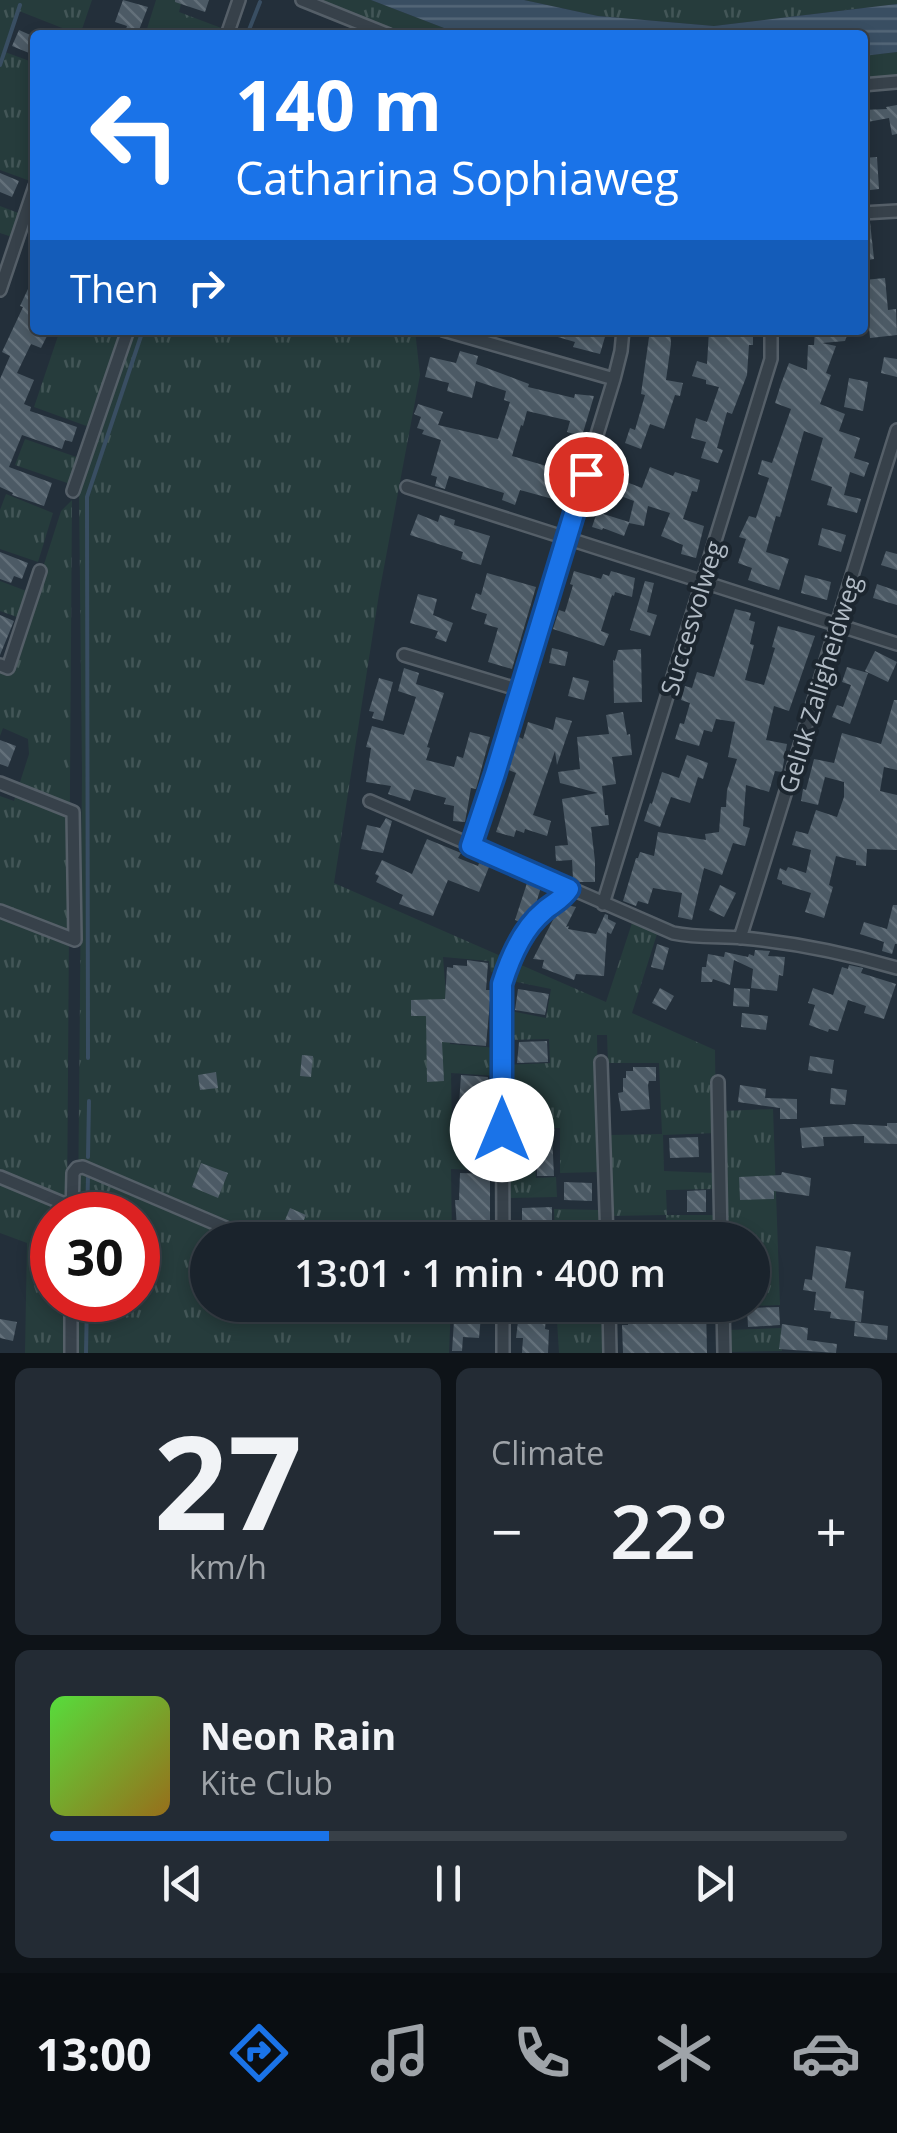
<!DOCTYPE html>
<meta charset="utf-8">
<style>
body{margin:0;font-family:"Open Sans",sans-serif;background:#232b34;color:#f1f3f6;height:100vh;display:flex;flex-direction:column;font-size:38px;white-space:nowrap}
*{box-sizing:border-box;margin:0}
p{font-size:32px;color:#9fa4a9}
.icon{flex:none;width:55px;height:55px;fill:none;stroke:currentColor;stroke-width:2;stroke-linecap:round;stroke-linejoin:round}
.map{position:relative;height:1353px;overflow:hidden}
.sheet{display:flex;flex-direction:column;gap:15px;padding:15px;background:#0e1318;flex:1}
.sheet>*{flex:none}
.banner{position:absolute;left:30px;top:30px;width:838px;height:305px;border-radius:10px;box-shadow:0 5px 15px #0003,0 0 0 2px #384048;background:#1a73e8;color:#fff;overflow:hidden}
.speed{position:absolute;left:30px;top:1192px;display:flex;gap:20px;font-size:50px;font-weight:700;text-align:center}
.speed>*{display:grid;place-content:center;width:130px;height:130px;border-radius:50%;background:#1a232c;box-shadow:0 5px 15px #0003,0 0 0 2px #384048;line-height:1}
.speed .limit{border:15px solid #d22;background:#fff;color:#111}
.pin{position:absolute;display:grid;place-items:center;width:85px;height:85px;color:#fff;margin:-42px;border:5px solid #fff;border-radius:50%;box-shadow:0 2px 10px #0007}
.me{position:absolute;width:110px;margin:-55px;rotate:0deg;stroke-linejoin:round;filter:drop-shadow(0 0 8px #0008)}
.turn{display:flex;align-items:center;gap:35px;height:210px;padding:0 40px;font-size:45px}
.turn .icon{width:130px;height:130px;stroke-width:2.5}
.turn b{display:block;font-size:70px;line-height:85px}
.then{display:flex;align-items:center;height:95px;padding:0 40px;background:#0003;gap:20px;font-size:38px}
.big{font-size:75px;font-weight:600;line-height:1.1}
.sheet .card{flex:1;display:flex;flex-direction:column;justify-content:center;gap:15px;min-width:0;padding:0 35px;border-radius:15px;background:#232b34}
.sheet .dial{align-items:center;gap:0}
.dial b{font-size:130px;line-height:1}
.song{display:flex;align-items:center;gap:30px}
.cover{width:120px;height:120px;border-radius:15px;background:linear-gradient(135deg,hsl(110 70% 55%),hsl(40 70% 35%))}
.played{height:10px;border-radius:5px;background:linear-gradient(90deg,#1a73e8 35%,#384048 35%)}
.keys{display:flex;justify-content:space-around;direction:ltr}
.heat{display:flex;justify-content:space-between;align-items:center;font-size:55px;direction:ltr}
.sheet .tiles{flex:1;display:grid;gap:15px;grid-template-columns:1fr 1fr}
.card:last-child{grid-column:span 2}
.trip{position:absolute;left:190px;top:1222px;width:580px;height:100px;border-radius:50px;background:#1a232c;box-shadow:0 5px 15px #0003,0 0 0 2px #384048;font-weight:600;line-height:100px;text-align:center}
.dock{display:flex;height:160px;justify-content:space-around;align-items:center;background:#0a0e12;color:#9fa4a9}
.dock .icon{width:70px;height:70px}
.dock .active{color:#1a73e8}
.dock b{font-size:45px;color:#f1f3f6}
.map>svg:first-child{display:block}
</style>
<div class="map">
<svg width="897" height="1353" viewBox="0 0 897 1353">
<defs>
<pattern id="grass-tufts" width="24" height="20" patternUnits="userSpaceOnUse" patternTransform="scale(2.5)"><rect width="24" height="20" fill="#263c3c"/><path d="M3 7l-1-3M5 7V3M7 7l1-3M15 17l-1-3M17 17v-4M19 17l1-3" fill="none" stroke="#435657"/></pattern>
<pattern id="water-rules" width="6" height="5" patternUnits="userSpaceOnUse" patternTransform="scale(2.5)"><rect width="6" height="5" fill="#394e62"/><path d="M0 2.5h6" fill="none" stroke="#536677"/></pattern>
<pattern id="building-back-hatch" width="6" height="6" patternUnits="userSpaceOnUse" patternTransform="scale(2.5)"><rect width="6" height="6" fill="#4c5a65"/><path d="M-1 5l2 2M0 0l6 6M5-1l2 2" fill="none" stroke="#63707a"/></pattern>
</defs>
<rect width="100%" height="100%" fill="#232f3a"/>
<path fill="url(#grass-tufts)" d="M0,0H92L80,35L19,11L5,52L35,63L33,182L0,170Z
M156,0H182L179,12L224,29L222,35H145Z
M317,0H371L444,28L472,35H403Z
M524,0H897V4L714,26L598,16Z
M897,52V75L863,78L862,56Z
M0,206L21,214L12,237L0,233Z
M60,330H125L92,428L34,407Z
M132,330H415L420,375L379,594L334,883L606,1002L632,923L657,934L632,1013L715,1050L716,1133L663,1135L664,1171L716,1173L717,1189L666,1190L667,1215H717L718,1238H667L666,1215L611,1216L610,1135L662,1134L659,1063H608L607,1035H597L599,1172L560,1173V1128H506L505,1065L550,1063L549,1039L506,1040V1010L546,1018L551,989L507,980V972H491L489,961L443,957L450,1044L497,1048V1076L451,1073L452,1136L497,1138L496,1171L451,1169L452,1240H208V1305H451L449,1353H76L77,1300H138V1215H78L82,773L79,492Z
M25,439L82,459L73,485L15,465Z
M6,494L53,513L38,562L0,549V510Z
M72,500L67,1215H52V1300H66L65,1353H25L27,1243L0,1233V796L14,801L29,754L28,739L3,728L0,736V671L9,674L61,511Z
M0,581L29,592L20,618L0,611Z
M773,1109L780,1305L726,1307V1305H752V1240H725L722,1111Z
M506,1166H535L536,1178L556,1177L557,1197L507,1198Z
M554,1209L599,1210L601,1240H555Z
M556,1305H603L605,1353H559Z
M781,1328L782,1351L727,1352V1330Z"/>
<path fill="url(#water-rules)" d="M371,0H524L598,16L714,26L897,4V52L863,56L862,35H472L444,28Z"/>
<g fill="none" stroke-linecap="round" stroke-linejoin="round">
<path stroke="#394e62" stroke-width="4" d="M247,35L260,2
M0,65L20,5
M88,1058L87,497L143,330
M88,1157L89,1101
M87,1215L88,1177
M86,1353L87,1300"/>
</g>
<path fill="url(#building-back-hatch)" d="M123,0L148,7L137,35H124L127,26L115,22Z
M175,0H209L205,12L175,2Z
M19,30L35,37L29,53L12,46Z
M897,105V134L892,135L889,118L862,123V110L887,109L886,107Z
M877,157L879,189L862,191V158Z
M0,173L19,181L12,197L0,192Z
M862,222H870L874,259L862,261Z
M35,274V330H50L41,348L31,344L17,373L34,380L24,404L31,407L30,411L77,427L72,442L65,440L62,449L22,435L9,467L52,483L44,506L12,495L13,493L0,487V379L10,356L2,352L23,307L20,306Z
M885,278L888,310L896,309L897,335L870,338L864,280Z
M544,330H607L600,354L573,347L575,342L544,333Z
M650,330H670L671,344L666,380L683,383L680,396L675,395L664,429L650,424L641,449L625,443L630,428L635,430L645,395L641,394Z
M709,330H753V345H749L747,375L732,414L727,412L717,448L723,450L718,463L701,458L706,442L691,438L696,418L707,422L719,387L706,384V380L692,376L697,361L707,364Z
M815,330H849L845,341L822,343L836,346L826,373L831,375L820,404L845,414L839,431L860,438L854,458L869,463L864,477L850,472L844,495L861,499L857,513L827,505L832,487L811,480L823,438L804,431L780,517L776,516L766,552L789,559L779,590L748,580L752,568L738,563L746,539L739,537L749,516L756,518L769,478L758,474L762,460L772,463L791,409L775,403L781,384L789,363L807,370L808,345H814Z
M460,351L478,356L476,364L529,384L528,387L574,398L575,394L594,396L582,436L567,432L570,421L527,411L523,426L521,425L512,456L550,467V465L566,468L560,501L520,490L515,505L502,500L504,493L449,476L445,489L435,486L437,477L431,475L441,440L422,434L424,430L417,428L421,417L414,414L418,404L443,412L438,425L498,439L510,402L504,400L506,391L476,381L472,398L447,391L449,383L425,377L430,357L456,363Z
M884,357L897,359V377L881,373Z
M849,378L868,382L863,411L844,407Z
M650,467L673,476L675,472L700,480L697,492L692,491L683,519L704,526L696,558L681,554L683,545L661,536L670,513L648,506L644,526L629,523L624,536L603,528L602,530L592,527L597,512L629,522L634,501L610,492L616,478L642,488Z
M418,514L438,522L440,515L455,520L454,525L490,536L481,565L461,559L463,552L410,535Z
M822,528L846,535L841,552L818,545Z
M886,551L897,554V570L881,565Z
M0,552L28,563L22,579L14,576L11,583L0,579Z
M574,571L601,579L603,574L609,576L611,571L635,578L632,597L615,592L614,596L612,595L601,631L609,634L604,646L553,629L559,610L565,612L573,585L570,584Z
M487,573L536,587L512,669L488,662L498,628L484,624L487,614L471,609L476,593L481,595Z
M805,575L831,582L827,600L801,593Z
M645,581L654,583L647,612L657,615L650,636L630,630Z
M877,584L897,591V605L873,598Z
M418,594L437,599L433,615L453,623L446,642L435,638L438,631L410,623Z
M735,609L751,613L749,620L755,622L750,644L754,645L745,680L764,685L775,648L772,647L778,626L815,636L789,711L774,706L766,740L787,744L782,772L775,771L769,792L746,785L743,826L750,828L745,846L733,843L722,875L704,868L692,920L678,917L682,893L653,888L648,904L638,901L636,906L623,901L636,858H638L640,852L654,856L658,832L706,840L705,834L719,832L721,807H726L727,790L737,759L728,757L735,722L716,719L712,732L704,730L699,746L675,739L680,723L684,724L690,703L681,700L685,686L692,688L697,672L714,677Z
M0,615L14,621L0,655Z
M552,648L568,652L565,666L549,663Z
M641,649L642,702L614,703L613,660L615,661L618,650Z
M875,651L897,662L888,682L865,671Z
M847,667L868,673L850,724L832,717L837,705L843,707L851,685L842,682Z
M404,668L419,673L416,684L444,693L427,747L430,748L426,760L454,767L457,756L463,758L470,732L490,737L476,789L471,788L465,822L453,821L454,806L444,804L446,798L414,789L410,801L388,794L391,786L366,782L371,748L366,747L372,726L404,735L416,697L398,691Z
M573,677L589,681L584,700L568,696Z
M379,678L393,682L383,721L372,718L374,712L369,711Z
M894,700H897V770L884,767L880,791L897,795V850L867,849L866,866L856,865V861L836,856L829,885L833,887L824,918L805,912L811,893L782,884V881L777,879L780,868L786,871L788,867L806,873L811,850L792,845L796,831L808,834L816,810L837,817L844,797V782L825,777L818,805L801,801L803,789L806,790L814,759L834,763L842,733L881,744Z
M623,712L627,735L630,734L632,755L612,757L616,784L602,786L605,815H608L609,825L591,827L595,861V882H579L573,879L572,860L556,861L555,846L568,845L562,799L598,793L560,783L558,772L580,769L577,737L609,734L606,715Z
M556,717L572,721L557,765L555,751L533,815L551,821L547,836L525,829L524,833L516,830L514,837L496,832L516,773L506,769L519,737L523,739L528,722L553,730Z
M0,740L16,746L8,767L0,764Z
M687,755L708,763L703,779L698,777L690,803L671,797L660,827L644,821L650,803L652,804L662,772L679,778Z
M386,818L392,821L383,853L361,849L367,825L380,828Z
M427,839L461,853L458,858L478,866L479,863L489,867L479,892L448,880L433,916L399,904L403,895L376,882L379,876L375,874L382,860L412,874Z
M527,883L541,887L535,907L521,922L515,920Z
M720,885L736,893L724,917L709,910Z
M567,905L576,907L566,927L569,926L568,929L596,934L605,914L608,915V919L616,923L611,934L607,932L604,976L576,974L574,980L542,968L544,960L533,959L556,914Z
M893,905H897V944H895L892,954L882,951L884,942L860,934L864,922L887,929Z
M657,944L669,948L663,970L651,967Z
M755,950L770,951L768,956L785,957L783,976L779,975L777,991L751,988L753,969L734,960L730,985L713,979L712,982H701L702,967H706L708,954L724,957L725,952L748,957L749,954L754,956Z
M467,960L488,963L486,990H491L486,1046L442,1042L444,1081L427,1082L426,1016H411V1000L445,999L447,967L453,968V965L467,966Z
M849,965L863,968L861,973L896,984L884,1019L864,1013L866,1006L848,1000L838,1031L829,1029L828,1032L809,1025L815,1005L808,1003L813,988L833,995L842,967L848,969Z
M660,988L674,996L666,1010L652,1003Z
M734,988L750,989L749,1007L733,1006Z
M518,989L549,994L545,1015L515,1010Z
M742,1013L768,1016L766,1030L741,1027Z
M547,1041L548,1062L517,1063L519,1042Z
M302,1055L313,1056L311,1077L300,1076Z
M810,1056L834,1060L832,1074L808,1070Z
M633,1067H656V1081H649L648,1085L650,1109L621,1111L618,1093L623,1092V1078H626V1071H633Z
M216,1072L218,1088L200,1090L198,1075Z
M461,1075L488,1077L483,1135L457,1134Z
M740,1085L766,1089L765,1098L797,1099V1119H780V1108L738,1102Z
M831,1088L847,1090L845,1105L830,1104Z
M887,1123H897V1144L864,1143V1136L823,1137L824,1146L802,1148L800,1128L853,1124L887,1126Z
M532,1133H552L554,1176H537V1162H532Z
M698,1137L699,1157L670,1158L669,1138Z
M201,1163L228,1173L218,1198L192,1187Z
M782,1172L811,1178L809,1196L774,1191V1199L740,1200L739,1177L781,1175Z
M460,1173L490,1174V1226H485V1240H458L455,1200H459Z
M564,1182L592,1183V1201L564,1200Z
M706,1190V1212H687V1191Z
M552,1207V1240H527L528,1228H522V1208Z
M290,1208L306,1215L299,1232L283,1225Z
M638,1220L665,1221V1237H638Z
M816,1246L851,1252L845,1288L864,1291L861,1322L830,1318L831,1312L814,1310L816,1292L803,1290L805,1279L812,1280Z
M455,1305H482L479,1338L463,1337L462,1351H452Z
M520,1305H547L545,1329L549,1330L548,1353H522L523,1338H516Z
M628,1305H706L707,1353H623L622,1325H628Z
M779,1307L780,1325L748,1327L747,1308Z
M0,1319L17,1322L13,1341L0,1338Z
M855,1322L888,1326L887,1340L854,1336Z
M782,1324L808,1328L807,1340L837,1344L836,1353L779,1349Z"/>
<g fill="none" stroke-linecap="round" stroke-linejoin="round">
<g stroke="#555f68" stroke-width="16">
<path id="street" d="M302,0L389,35
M227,35L239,0
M862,85L897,82
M862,213L897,211
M0,290L35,186
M443,330L614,379
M407,487L897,644
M73,491L128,330
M404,655L520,690
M0,665L8,668L40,571
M0,783L73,812L75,940L0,911
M370,801L673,933C697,938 720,936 743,938C797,943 845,953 897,968
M471,846L614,379L621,351L623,330
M603,904L771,359V330
M740,938C794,769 844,599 897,430
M601,1062L607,1240
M718,1082L721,1240
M0,1177L72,1207
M72,1215L73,1173L77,1168L83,1167L254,1240
M503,1240L502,984C511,958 522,929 544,911C553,903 562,900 569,889
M503,1305V1353
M609,1305L610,1353
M723,1305L724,1353
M71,1353V1300"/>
</g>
<use href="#street" stroke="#37414a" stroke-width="11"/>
</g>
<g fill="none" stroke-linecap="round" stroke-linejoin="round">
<g stroke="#114b97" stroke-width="25">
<path id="route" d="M502,1130V984C510,958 522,929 544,911C553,903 562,900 569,889L471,846L495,774L586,474"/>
</g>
<use href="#route" stroke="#1a73e8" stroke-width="18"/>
</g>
<g text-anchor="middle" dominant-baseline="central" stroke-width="8" stroke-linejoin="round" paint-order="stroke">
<g font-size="25" fill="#b2bcc6" stroke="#1c262f">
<text transform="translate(691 618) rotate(-73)">Succesvolweg</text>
<text transform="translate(819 684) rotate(-73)">Geluk Zaligheidweg</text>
</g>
</g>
</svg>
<div class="speed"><div class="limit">30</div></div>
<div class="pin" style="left:586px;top:474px;background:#d93025"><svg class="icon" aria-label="arrive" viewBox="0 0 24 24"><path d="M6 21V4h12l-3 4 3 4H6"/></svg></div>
<svg class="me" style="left:502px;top:1130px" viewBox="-20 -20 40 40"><circle r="19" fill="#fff"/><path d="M0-13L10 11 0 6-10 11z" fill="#1a73e8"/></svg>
<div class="trip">13:01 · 1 min · 400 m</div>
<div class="banner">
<div class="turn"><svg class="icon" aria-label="left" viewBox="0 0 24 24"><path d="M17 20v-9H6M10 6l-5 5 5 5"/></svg><div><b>140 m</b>Catharina Sophiaweg</div></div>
<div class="then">Then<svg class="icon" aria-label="right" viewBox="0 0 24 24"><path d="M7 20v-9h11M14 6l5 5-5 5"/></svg></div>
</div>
</div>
<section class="sheet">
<div class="tiles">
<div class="card dial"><b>27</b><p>km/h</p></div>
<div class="card"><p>Climate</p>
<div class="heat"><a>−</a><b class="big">22°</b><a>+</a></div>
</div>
<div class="card">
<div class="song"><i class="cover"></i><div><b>Neon Rain</b><p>Kite Club</p></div></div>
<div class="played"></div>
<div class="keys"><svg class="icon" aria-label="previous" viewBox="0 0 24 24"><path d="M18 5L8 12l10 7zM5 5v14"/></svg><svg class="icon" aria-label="pause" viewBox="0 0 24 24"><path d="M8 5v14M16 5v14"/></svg><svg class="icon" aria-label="next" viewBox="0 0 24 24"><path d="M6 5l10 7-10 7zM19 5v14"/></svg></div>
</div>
</div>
</section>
<nav class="dock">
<b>13:00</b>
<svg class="icon active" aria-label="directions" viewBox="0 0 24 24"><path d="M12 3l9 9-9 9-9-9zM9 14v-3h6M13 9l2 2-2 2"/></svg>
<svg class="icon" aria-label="music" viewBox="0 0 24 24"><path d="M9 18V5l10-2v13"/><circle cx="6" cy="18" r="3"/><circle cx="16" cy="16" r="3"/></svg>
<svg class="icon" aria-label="phone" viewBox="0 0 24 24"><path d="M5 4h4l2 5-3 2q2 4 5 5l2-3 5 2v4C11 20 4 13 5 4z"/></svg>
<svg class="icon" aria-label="climate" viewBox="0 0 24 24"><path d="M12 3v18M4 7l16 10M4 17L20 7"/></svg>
<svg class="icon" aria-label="car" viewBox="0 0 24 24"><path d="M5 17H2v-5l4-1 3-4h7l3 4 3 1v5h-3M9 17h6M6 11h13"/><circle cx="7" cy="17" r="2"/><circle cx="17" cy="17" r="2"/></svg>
</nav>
